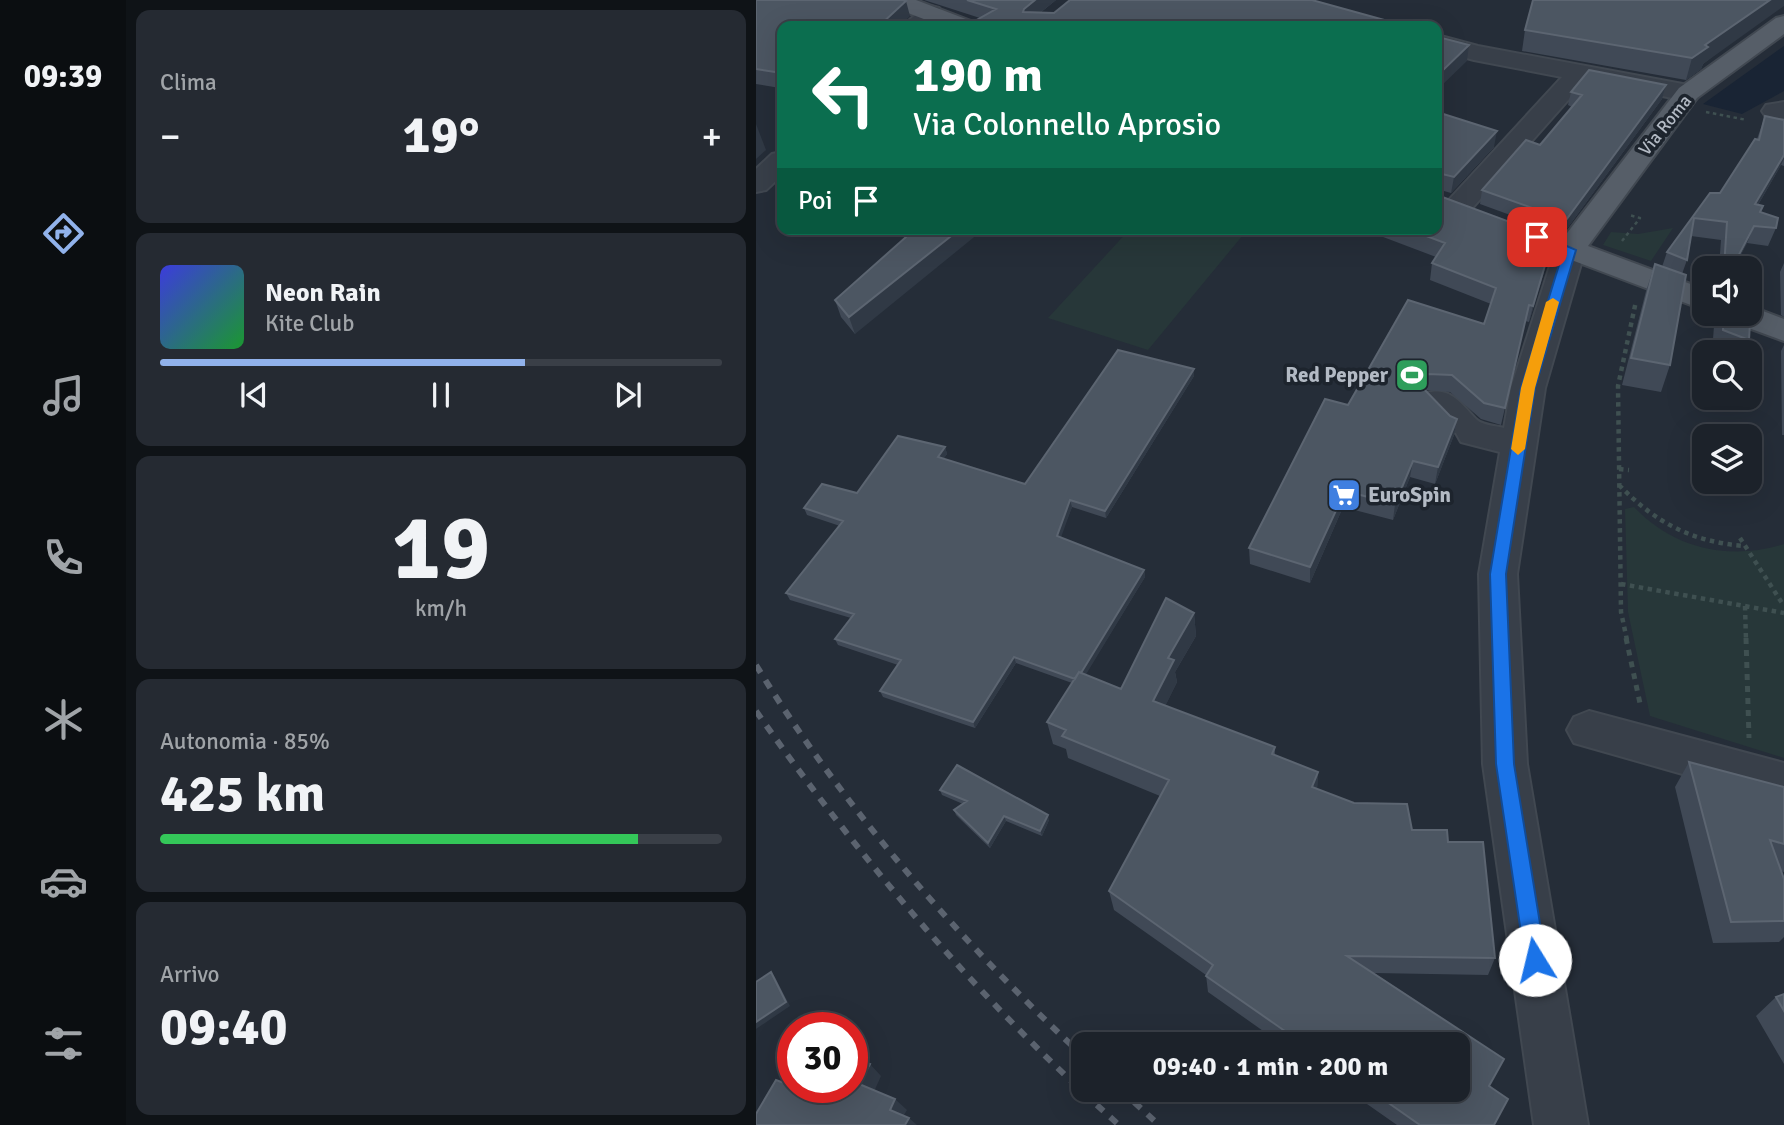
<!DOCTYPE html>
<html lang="it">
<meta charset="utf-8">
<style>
body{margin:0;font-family:Signika,sans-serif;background:#252a32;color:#f1f3f6;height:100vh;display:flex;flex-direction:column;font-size:26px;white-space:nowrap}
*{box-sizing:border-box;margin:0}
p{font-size:23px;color:#a0a4a8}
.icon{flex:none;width:38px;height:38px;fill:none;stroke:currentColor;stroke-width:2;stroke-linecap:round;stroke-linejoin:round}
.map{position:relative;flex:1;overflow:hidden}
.details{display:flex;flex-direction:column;gap:10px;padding:10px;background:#0f1317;width:630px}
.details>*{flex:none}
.top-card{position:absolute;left:21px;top:21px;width:665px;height:214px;border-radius:14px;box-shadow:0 7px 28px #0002,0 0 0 2px #3a3f47;background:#0b6e4f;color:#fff;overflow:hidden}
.controls{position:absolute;left:936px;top:256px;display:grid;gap:14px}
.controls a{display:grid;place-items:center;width:70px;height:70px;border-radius:14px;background:#1c222a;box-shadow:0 7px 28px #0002,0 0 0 2px #3a3f47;font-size:35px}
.speed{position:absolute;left:21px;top:1012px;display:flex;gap:14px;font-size:35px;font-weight:700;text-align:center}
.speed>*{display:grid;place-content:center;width:91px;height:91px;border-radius:50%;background:#1c222a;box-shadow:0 7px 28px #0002,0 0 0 2px #3a3f47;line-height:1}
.speed .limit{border:10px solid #d22;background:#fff;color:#111}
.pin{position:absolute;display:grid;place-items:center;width:60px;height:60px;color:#fff;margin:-30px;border-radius:14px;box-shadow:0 4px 10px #0006}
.me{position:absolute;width:77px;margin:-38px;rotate:351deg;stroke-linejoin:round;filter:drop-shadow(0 0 5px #0008)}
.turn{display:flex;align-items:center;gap:24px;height:147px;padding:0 21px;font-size:32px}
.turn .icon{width:91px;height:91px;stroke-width:2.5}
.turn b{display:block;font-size:49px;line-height:60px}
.then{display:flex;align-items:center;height:66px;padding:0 21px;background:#0003;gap:14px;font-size:26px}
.big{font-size:52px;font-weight:700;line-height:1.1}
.details .widget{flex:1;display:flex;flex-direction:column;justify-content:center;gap:10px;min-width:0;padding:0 24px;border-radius:14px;background:#252a32}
.details .dial{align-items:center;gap:0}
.dial b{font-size:91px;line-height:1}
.song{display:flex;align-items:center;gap:21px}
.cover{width:84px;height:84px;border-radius:10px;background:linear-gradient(135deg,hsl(240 70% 55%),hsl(130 70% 35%))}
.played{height:7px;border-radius:4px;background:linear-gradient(90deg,#91b2eb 65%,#3a3f47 65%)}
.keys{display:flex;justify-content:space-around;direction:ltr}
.heat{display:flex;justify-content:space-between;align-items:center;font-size:38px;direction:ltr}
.charge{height:10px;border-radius:5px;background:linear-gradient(90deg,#34c759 85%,#3a3f47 0)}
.trip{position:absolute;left:315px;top:1032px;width:399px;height:70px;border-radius:14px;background:#1c222a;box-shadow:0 7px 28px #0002,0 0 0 2px #3a3f47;font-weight:700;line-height:70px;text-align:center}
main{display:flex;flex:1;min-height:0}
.menu{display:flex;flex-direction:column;width:126px;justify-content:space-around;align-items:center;background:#0b0e11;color:#a0a4a8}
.menu .icon{width:49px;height:49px}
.menu .on{color:#91b2eb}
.menu b{font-size:32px;color:#f1f3f6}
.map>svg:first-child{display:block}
</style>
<main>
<nav class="menu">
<b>09:39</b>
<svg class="icon on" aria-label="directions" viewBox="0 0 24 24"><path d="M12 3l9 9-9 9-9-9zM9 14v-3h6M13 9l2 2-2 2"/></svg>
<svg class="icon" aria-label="music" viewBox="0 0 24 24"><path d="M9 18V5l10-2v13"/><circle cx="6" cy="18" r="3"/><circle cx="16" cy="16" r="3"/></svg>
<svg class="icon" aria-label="phone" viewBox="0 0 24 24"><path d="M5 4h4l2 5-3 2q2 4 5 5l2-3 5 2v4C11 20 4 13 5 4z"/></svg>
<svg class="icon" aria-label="climate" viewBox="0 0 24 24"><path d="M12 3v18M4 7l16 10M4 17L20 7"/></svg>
<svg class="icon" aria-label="car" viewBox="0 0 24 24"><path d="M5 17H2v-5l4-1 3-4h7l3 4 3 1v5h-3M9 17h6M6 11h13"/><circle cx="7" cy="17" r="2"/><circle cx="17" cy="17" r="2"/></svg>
<svg class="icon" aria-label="filters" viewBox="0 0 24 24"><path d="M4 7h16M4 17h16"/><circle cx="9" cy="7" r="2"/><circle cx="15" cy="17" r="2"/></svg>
</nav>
<section class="details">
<div class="widget"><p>Clima</p>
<div class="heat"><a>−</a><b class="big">19°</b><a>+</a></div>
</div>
<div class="widget">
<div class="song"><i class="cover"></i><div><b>Neon Rain</b><p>Kite Club</p></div></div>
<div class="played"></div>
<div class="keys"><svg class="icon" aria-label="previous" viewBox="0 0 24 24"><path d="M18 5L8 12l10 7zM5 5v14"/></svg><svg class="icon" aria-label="pause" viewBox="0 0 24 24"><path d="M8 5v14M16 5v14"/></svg><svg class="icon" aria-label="next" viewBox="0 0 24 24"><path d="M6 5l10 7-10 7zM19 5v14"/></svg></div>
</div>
<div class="widget dial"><b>19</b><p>km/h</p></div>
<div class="widget"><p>Autonomia · 85%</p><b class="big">425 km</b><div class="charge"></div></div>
<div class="widget"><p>Arrivo</p><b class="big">09:40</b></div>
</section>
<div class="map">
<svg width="1028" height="1125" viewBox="0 0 1028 1125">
<rect width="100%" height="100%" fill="#252d38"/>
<path fill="#273739" d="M917,228L895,261L847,245L855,232L882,234Z
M374,229H492L392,350L292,318Z
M878,507C918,549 973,561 1028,544V758L894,716L872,612L869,509Z"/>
<path fill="#192434" d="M1028,46V91L986,114L947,104Z"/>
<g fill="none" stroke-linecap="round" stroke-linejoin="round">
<g stroke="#414851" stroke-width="4">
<path id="minor" d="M175,6L183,8L187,13L173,26H147L167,8Z
M681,35L722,46L932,85L941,88L945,93L941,98L932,101L829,81L711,214L701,217L691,214L687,208L691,202L806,77L718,60L681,50Z
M1028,102V118L1010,117L1006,111L1010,105Z
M26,152V175L10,190L0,192V169L16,154Z
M814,241L825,244L829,250L789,388L761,574L771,764L832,1125H778L727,764L723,574L744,452L705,442L700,433L693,431L665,401L670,393C695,386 705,404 721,420C726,425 740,426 748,428L755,388L799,250L803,244Z
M833,711L1028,763V803L818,743L811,730L818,717Z"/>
</g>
<g stroke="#414851" stroke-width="4">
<path id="major" d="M128,0H160L215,21L219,26H186L131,5Z
M1028,16V34L941,98L832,246L948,289V310L781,247L776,241L781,235L791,232L808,237L923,88L1020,18Z
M994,306L1028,319V341L971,320L966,313H994Z"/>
</g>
<path stroke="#3f5051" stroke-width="2.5" stroke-dasharray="3.5 3.5" stroke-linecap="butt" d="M950,112L991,120
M866,241L884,218L873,215"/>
<path stroke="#3f5051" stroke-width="4.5" stroke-dasharray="4.5 4.5" stroke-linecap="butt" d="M863,469L873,470
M863,485C900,523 936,542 989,546
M984,538L1028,606
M865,584L1028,613
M989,606L990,640
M871,640L865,612L862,386L880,301"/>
<path stroke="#3f5051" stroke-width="5" stroke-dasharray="6 6" stroke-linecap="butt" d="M870,638L885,708
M990,638L993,738"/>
<use href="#minor" fill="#383f49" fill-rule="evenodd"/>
<use href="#major" fill="#565e68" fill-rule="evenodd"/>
<path stroke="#5b636f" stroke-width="6" stroke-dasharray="9 9" stroke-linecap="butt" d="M0,665C88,809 204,941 327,1056
M0,711C107,863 224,1001 363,1125
M365,1090L403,1125"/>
</g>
<path fill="#404956" d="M0,0L154,16L26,26V93L24,88L0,84Z
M168,0H300L284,13H298L556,0L224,18Z
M1028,0L947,64L945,69L930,80L766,51L769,30Z
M910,85L906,99L807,234L724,204L726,190L784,145L816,107L812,105L815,92Z
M681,112L738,147L695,193L681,189V195L793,255L773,322L769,321L745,425L725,419L694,392L670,390L694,416L701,419L698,435L679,484L654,477L637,520L587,507L554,583L494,564L493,548L592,405L728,324L735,304L674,280L676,263L680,257L606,229H681Z
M1009,116L1028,120V166L1025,165L1002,205L1005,212L1020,228L1012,246L991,243L978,268H963L965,240L935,236L931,260L926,274L914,365L905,392L866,385L890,291L899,264L906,267L911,252L954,193H964L1001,139Z
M159,229L99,334L85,317L79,300Z
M1028,263V317L1025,315L1024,272Z
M963,313H994L993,340L988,352H956L958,326Z
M1028,345V435H1026L1025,351Z
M362,350L438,369V376L350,518L316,507L304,537L388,570L389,577L329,675L365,689L410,598L438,613L440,636L419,672L421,682L409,706L519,747V755L562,772L561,789L598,803L651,804L656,830H691L692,842H727L739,958L732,975L618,973L748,1059L733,1086L752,1099L738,1125H641L591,1090H702V1045H527L452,992L450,975L358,910L353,891L404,796L312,758L310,749L297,744L291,722L316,683L260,663L219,728L127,697L124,691L142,665L82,645L79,639L95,618L34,600L30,593L84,526L51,515L48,508L66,484L101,493L142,436L189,447L191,454L187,459L269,484Z
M933,762L1028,787V872L1025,871L1028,879V937L1023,942L957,943L919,787Z
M184,790L293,820L286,836L250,821L234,848L200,815L198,810L207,804L186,795Z
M1028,994V1064L1000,1016L1020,997Z"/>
<path fill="#303945" d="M279,0H300L270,24L267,12L268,9Z
M1014,0H1028V6L947,64L945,69L930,80L936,58L949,45Z
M150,1L154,16L144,26H123Z
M713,45L711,61L681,90V76Z
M910,85L906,99L807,234L810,220Z
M0,124L10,150L0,159Z
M741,131L738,147L695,193L698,177Z
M1028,155V159L1025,165L992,222L999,204Z
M998,226L991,243L978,268H976Z
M204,229H228L99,334L93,317Z
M797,238L793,255L773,322L777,306Z
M438,369V376L350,518L349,511Z
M672,374L670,390L665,386Z
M701,419L698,435L679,484L682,467Z
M189,447L191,454L184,464L182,457Z
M657,461L654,477L637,520L639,504Z
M589,491L587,507L554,583V567Z
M314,500L316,507L303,543L301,536Z
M388,570L389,577L323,686L321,680Z
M438,613L440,636L419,672L421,682L401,723L397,701L412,658Z
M258,657L260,663L219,728L217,722Z
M562,772L561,793L556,787Z
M292,815L293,820L286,836L284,831Z
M248,816L250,821L234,848L232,843Z
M15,972L19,977L34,1006L0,1029V1022Z
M97,1037L109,1049L99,1066L96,1063Z
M114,1064L125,1076L116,1096L103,1084Z
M139,1099L151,1110L145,1120L134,1110Z
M153,1118L161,1125H149Z"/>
<path fill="#4c5662" stroke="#5c6571" stroke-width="2" d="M0,0H147L150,1L123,26H26V73L0,69Z
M211,0H279L268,9L267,12L298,13L314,0H556L650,26H210L240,9Z
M777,0H1014L949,45L952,47L936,58L769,30Z
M681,34L682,37L713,45L681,76Z
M833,70L910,85L810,220L726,190L770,140L784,145L826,95L815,92Z
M681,112L741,131L698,177L682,173L681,195L797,238L777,306L773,305L749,408L728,403L696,375L672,374L665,386L694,416L701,419L682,467L657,461L639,504L589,491L554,567L493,548L569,399L592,405L652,300L728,324L740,288L676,263L689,243L652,229H681Z
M1009,116L1028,120V155L999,204L1007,206L1004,212L1022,218L1020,228L998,226L976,268H968L971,222L938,218L931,260L911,252L954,193H964L999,139L1003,140Z
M159,229H204L93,317L79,300Z
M899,264L930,275L914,365L875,358Z
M994,305H995L993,340L967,330L968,313H994Z
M362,350L438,369L349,511L314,500L301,536L388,570L325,673L323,672L319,679L258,657L217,722L124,691L145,660L79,639L98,614L30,593L87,521L48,508L66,484L101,493L142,436L189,447L182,457L269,484Z
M410,598L438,613L412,658L418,660L397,701L519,747L516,754L562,772L556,787L598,803L651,804L656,830H691L692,842H727L739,958L591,956L748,1059L733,1086L752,1099L738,1125H664L614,1090H702V1045H549L450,976L457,965L353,891L413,780L306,736L310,730L291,722L323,672L365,689Z
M933,762L1028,787V844L1014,840L1028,879V921L975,922Z
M201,765L292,815L284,831L248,816L232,843L198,810L211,801L184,790Z
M15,972L30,1002L0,1022V982Z
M1028,994V1011L1020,997Z
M63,1024L72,1027H60Z
M96,1057L114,1064L103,1084L139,1099L134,1110L153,1118L149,1125H0V1114L20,1080L28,1083L37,1068V1087H96Z"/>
<path fill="#1a73e8" stroke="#114b97" stroke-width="2" d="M781,233L820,250L779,388L750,574L758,764L790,960L787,967L779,970L772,967L769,960L740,764L734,574L765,388L807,252L776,240L775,237Z"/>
<path fill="#f59e0b" d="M797,298L803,302L779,388L769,449L762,455L755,449L765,388L790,302Z"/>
<defs>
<g id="stadium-square" transform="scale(1.75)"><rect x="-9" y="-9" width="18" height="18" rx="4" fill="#2e9e5b" stroke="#1d242d"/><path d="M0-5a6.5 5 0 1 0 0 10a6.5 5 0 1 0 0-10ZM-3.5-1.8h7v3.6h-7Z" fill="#fff"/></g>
<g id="supermarket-square" transform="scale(1.75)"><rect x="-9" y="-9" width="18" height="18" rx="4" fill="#3f7fe0" stroke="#1d242d"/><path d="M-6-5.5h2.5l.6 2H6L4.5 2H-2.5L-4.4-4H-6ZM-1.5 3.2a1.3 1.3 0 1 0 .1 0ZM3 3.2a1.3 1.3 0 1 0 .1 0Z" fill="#fff"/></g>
</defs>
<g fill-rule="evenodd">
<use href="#stadium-square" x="656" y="375"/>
<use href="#supermarket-square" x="588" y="495"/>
</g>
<g text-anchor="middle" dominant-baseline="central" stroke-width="7" stroke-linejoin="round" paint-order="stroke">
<g font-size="18" fill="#b3bac4" stroke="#1d242d">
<text transform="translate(909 125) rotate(-51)">Via Roma</text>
</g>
<g font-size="21" font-weight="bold" fill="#b3bac4" stroke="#1d242d" text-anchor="end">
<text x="632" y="375">Red Pepper</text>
<text x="612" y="495" text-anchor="start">EuroSpin</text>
</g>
</g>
</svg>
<div class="controls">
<a><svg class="icon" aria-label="sound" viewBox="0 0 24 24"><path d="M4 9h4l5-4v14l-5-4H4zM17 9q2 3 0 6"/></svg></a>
<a><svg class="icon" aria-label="search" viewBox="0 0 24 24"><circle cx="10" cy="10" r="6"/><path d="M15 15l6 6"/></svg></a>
<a><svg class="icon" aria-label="layers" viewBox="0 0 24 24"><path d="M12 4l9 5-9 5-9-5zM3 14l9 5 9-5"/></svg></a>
</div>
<div class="speed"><div class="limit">30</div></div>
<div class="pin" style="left:781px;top:237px;background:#d93025"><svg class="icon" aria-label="arrive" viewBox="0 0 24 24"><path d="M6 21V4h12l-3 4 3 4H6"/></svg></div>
<svg class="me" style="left:779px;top:960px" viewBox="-20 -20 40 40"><circle r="19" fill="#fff"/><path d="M0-13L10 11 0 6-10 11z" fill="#1a73e8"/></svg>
<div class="trip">09:40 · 1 min · 200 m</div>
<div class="top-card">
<div class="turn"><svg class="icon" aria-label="left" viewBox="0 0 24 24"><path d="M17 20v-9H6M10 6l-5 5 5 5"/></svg><div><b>190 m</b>Via Colonnello Aprosio</div></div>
<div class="then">Poi<svg class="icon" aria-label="arrive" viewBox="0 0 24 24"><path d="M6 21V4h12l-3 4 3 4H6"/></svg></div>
</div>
</div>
</main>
